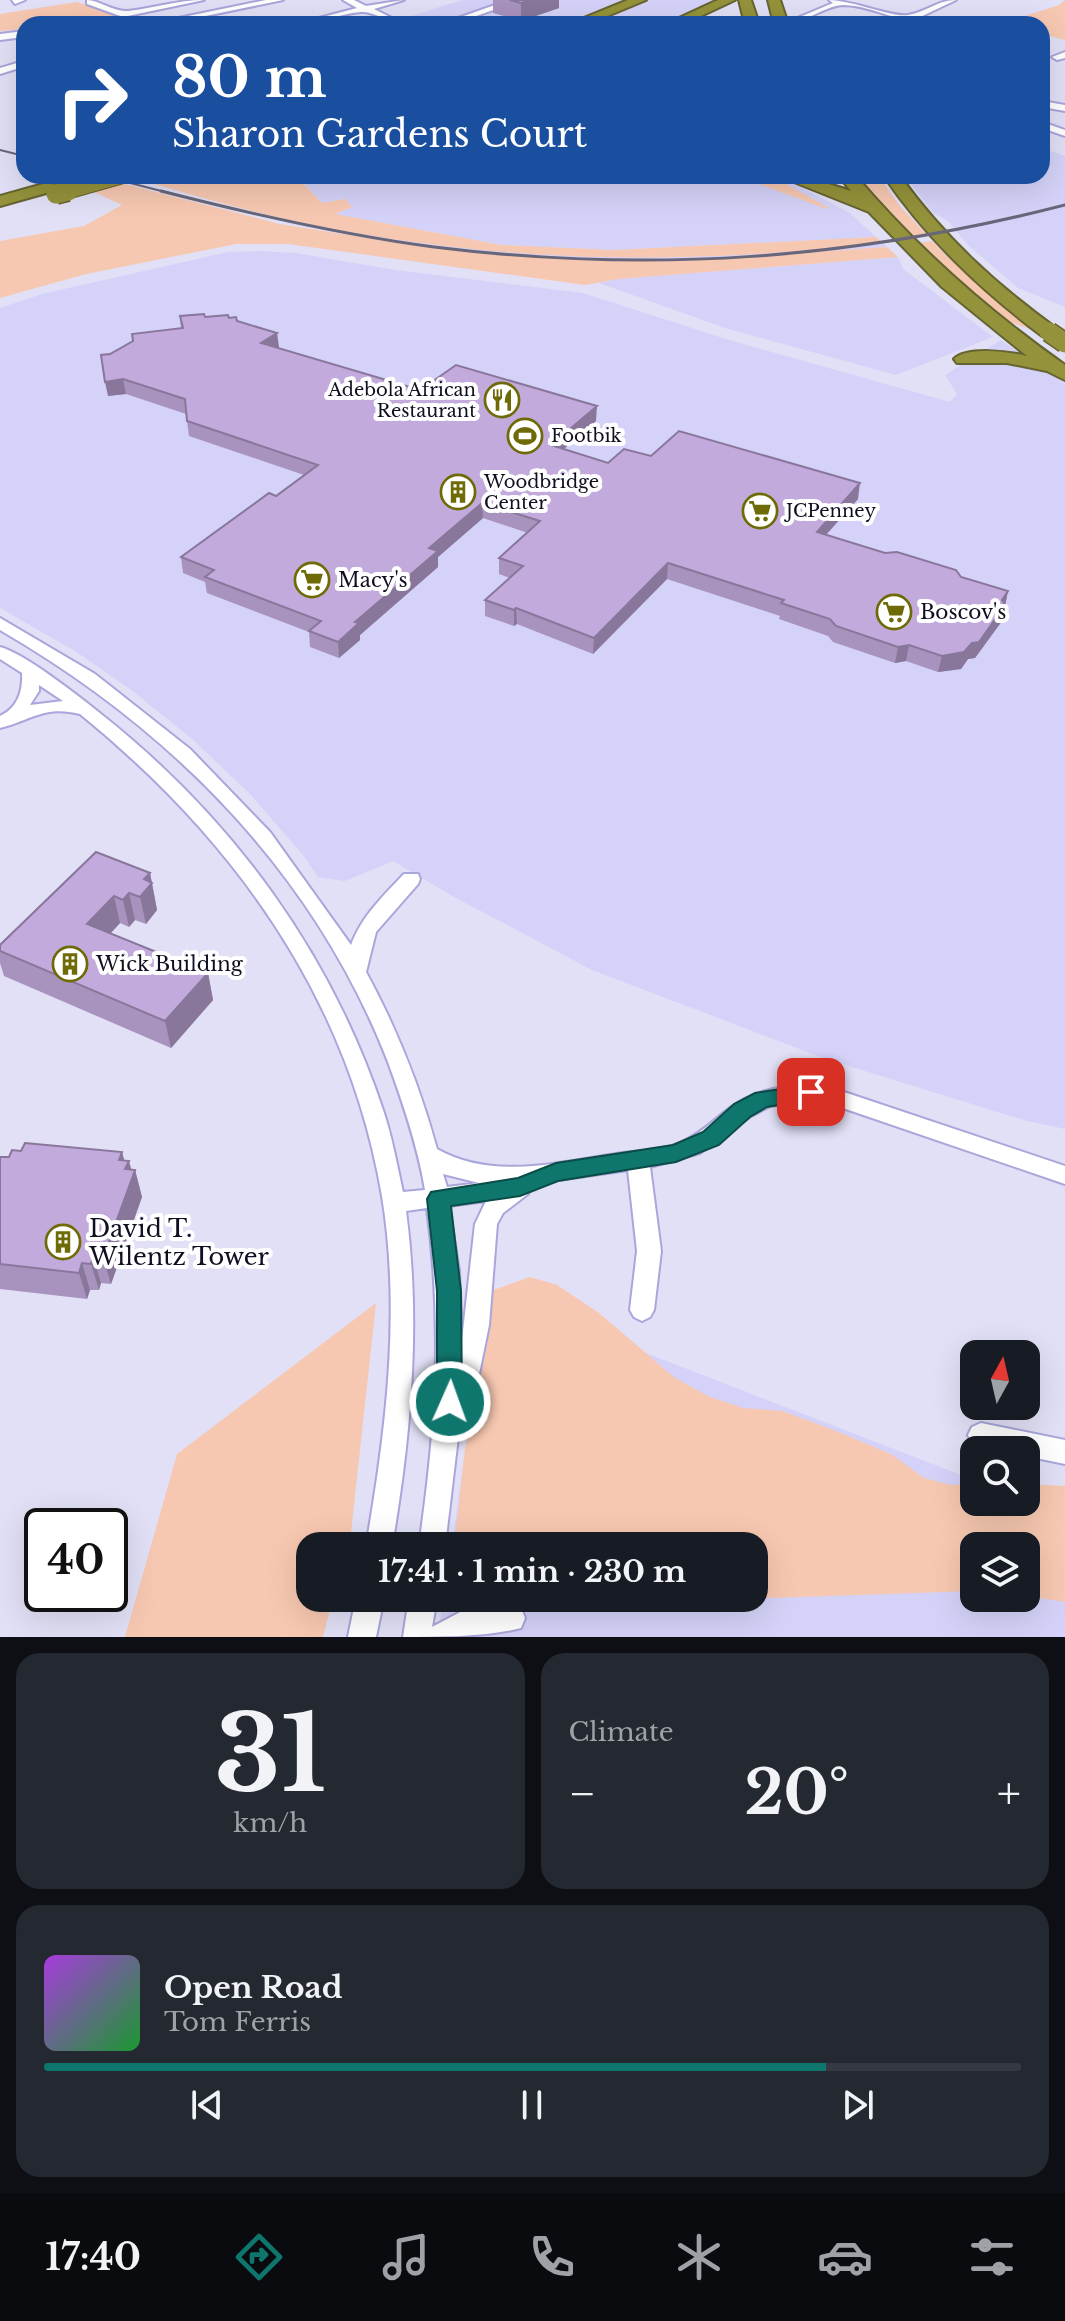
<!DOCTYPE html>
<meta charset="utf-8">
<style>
body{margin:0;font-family:"Libre Baskerville",serif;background:#242831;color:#f1f3f6;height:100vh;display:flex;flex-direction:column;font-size:30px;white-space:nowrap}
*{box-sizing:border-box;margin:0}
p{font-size:26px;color:#9ea1a6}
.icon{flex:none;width:44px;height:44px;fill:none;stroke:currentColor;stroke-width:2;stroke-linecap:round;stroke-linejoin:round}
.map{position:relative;height:1637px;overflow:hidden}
.drawer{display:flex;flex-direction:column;gap:16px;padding:16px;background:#0d0f14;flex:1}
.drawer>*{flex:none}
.top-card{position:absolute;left:16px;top:16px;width:1034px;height:168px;border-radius:24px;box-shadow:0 8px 32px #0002;background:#1a4fa0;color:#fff;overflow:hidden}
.needle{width:52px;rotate:8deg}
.fabs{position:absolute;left:960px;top:1340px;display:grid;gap:16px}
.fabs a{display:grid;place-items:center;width:80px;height:80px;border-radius:16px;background:#171b24;box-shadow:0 8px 32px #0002;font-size:40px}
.speed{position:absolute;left:24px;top:1508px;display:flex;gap:16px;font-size:40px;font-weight:700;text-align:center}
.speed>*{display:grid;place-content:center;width:104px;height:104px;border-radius:50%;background:#171b24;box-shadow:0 8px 32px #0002;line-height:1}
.speed .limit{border:4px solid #111;border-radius:12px;background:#fff;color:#111}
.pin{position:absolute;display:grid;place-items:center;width:68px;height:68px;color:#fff;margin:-34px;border-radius:16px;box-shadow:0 4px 12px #0006}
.me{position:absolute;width:88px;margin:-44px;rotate:2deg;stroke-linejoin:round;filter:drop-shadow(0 0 6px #0008)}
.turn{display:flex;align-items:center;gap:28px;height:168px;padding:0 24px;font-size:36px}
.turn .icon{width:104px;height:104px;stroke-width:2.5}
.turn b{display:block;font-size:56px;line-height:68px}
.big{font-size:60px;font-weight:800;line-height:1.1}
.drawer .widget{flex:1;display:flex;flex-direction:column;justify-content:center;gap:12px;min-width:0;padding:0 28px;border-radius:24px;background:#242831}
.drawer .dial{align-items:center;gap:0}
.dial b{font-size:104px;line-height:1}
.song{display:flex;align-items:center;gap:24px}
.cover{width:96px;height:96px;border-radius:12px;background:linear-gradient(135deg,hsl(280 70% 55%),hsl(130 70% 35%))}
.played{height:8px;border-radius:4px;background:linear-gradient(90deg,#0f766e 80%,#363941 80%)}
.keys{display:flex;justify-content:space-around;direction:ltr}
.heat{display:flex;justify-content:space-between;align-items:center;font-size:44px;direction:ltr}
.drawer .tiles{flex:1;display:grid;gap:16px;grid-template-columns:1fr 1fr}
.widget:last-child{grid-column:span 2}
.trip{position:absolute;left:296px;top:1532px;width:472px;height:80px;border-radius:24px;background:#171b24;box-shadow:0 8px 32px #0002;font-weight:800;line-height:80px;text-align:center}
.tabs{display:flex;height:128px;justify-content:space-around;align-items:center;background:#090b0e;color:#9ea1a6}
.tabs .icon{width:56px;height:56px}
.tabs .selected{color:#0f766e}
.tabs b{font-size:36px;color:#f1f3f6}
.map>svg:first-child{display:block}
</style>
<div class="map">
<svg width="1065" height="1637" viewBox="0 0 1065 1637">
<rect width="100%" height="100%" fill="#e1e0f6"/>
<path fill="#d4d2f8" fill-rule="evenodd" d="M462,0H716L689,13L703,24H413L402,19Z
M1042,148L1065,156V307L1018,288L967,244L948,221L933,213L905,176H1042Z
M318,176H772L795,184L850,213L876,237L613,250L503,245L333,214L352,207L344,199L322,203L300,179Z
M294,221L401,240L559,255L718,256L882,242L887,247L731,259H576L431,248L285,223Z
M261,251L296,253L395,270L583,293L726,339L950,402L957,394L945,375L1001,340L1065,384V1129L1027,1121L826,1059L592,970L454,897L393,861L345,881L318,877L303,855L251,795L191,738L130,689L75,651L0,608V308L42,294L228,252Z
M898,257L903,269L993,337L896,375L728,329L599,283L618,279Z
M488,1292L974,1480V1502H1026L1065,1516V1637H437L444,1598H754V1546H452L468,1429L481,1371ZM974,1546H1026V1598H974Z"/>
<path fill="#f7c8b1" d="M1065,0V40L1042,34V24L1006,22L1059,5Z
M77,2L116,15L129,24H24V29L0,31V14Z
M149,176H318L300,180L322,203L345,199L352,207L335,214L502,245L613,250L876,237L882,242C688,267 486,263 295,221C242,210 189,194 136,179Z
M737,176H772L829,208L827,209Z
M852,176H879L899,205L927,235L907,238Z
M121,183L280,224L431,248L525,256L680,261L887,247L898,257L618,279L585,285L288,244H236L86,274L0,298V241L84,226L122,205L92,191Z
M932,241L949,258L1038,332L1010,322L912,244Z
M530,1277L557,1285L599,1313L675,1378L710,1397L743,1408L782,1411L831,1429L891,1454L924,1478L951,1485L974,1484V1502H1026V1484L1065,1486V1602L1026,1596V1546H974V1591L714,1600L674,1598H754V1546H454L465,1449L481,1371L488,1292Z
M376,1303L351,1533L348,1546H310V1598H333L323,1637H125L177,1454Z"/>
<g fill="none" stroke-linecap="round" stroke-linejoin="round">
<g stroke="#a9a6db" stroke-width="4">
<path id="minor" d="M12,0H25L15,4Z
M87,0C99,0 113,12 128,11C154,8 178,0 204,0L123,17L87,4Z
M266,0H283L167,24H149Z
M343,0H354L366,6L404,0L374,9L404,24C389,24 375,11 361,12C338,14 318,24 296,24L357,8Z
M509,0H521L454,24H441Z
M829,0C851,0 894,18 908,15C926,12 938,0 956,0L916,19L931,24C901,24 874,6 844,5C825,5 805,24 783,24L833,3Z
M24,31V37L0,40V34Z
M1065,52V58L1057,60L1052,57Z
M17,63L24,66V72L16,69L0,74V68Z
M1042,101L1065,105V111L1042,107Z
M1042,122L1065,130V136L1042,128Z
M0,618L95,674L190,749L270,832L351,945C362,916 383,896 404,874H418L420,879L418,884L376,932L366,972C397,1029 420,1087 437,1149C492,1180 557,1163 616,1154C638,1151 662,1151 682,1142C700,1134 713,1121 727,1110C760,1085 799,1082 838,1090L1065,1166V1184L837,1106L801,1102L770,1106L751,1116L700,1153L650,1167L661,1251L654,1310L650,1317L642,1321L634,1317L630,1310L637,1251L628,1170L530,1184L528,1194L503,1213L497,1224L489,1325L470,1418L466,1426L459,1429L445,1546H419C436,1427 443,1329 427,1208L406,1211C421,1323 411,1435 392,1546H366C386,1432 401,1312 382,1196C348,997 234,839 80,714C44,705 32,720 0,728V716C17,708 23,692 22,673L0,659V647C24,653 80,697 101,714C232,818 330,951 383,1110C392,1136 397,1165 403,1192L425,1190C418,1147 403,1103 388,1062C315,874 173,730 0,630ZM39,685L63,701L30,705L39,691ZM443,1174L479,1183L447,1187ZM486,1201L475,1224L462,1340L459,1271L449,1206Z
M981,1423L1065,1440V1464L1026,1456V1450H996L972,1443L968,1435L972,1427Z
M356,1598H384L376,1637H348Z
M409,1598H437L432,1627L466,1609L459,1598H500L521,1608L525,1618L521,1628C488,1637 439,1637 403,1637Z"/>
</g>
<g stroke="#666431" stroke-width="4">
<path id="highway" d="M628,0H646L588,24H569Z
M718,0H735L684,24H666Z
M739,0H751L759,24H745Z
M768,0H780L788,24H774Z
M72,176H98L96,179L0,206V196Z
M779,176H803L851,191L839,176H856C918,249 987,310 1065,365V380L1047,371L1007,363H957L954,359C967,346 1010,352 1027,356L942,287L869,212Z
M884,176H900C944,237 995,284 1056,328L1059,332L1056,336H1042C980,289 928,240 884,176Z"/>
</g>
<use href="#minor" fill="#fff" fill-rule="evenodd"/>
<use href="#highway" fill="#94923a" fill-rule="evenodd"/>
<path stroke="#68667a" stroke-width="2" d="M0,150L24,156
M103,176L169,193"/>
<path stroke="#68667a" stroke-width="3" d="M161,191C251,214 342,235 434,247C651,274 854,259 1065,205"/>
<g stroke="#666431" stroke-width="17" stroke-linecap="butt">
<path id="highway-bridge-far1" d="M61,193L121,176"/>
</g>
<g stroke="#666431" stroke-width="22" stroke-linecap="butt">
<path id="highway-bridge" d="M56,194L68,191
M1049,332L1065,343"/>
</g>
<use href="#highway-bridge-far1" stroke="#94923a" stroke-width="15"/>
<use href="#highway-bridge" stroke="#94923a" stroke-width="19"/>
</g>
<path fill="#a892be" d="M493,0H559V8L521,21L493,13Z
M180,316L229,318L277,333L278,348L410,387L596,421L564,449L608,463L651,456L858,499L826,535L1008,591L1002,621L975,658L968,659L961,669L938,672L906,661L895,663L833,642L828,636L779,619L780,616L667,579L593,654L517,624L514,626L485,616V600L510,578L499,574V558L528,533L483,518L438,557V567L360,635V640L339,658L310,647L309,632L207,593L205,582L183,573L181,557L276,496L304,475L189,436L186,414L126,394L108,396L110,354L181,329Z
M150,873L157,910L146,924L135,920L129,927L120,923L110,934L208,973L213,1000L171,1048L4,976L0,963V945Z
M21,1151L122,1152L124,1160L131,1170H135L142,1197L111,1284L101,1283L99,1290H90L87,1299L0,1289V1157H9Z"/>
<path fill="#88779b" d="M530,0H559V8L521,21V3Z
M277,333L279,347L263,357L261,343Z
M123,379L126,394L108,396L105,382Z
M597,406L596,421L551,460V445Z
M860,483L858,499L814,548L817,532Z
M482,503L483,518L438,557V567L360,635V640L339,658L338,642L355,622L429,548Z
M668,563L667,579L593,654L594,638Z
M1008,591L1002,621L975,658L968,659L961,669L938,672L942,656Z
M516,608L517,624L514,626V610Z
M909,645L906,661L895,663L898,647Z
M150,873L157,910L146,924L140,897L144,879Z
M129,893L135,920L129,927L123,900Z
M114,896L120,923L94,951L87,924Z
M208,973L213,1000L171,1048L165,1021Z
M122,1152L126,1168L129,1161L133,1176L135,1170L142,1197L111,1284L103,1258L119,1160Z
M93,1257L101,1283L99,1290L91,1264Z
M82,1263L90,1290L87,1299L79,1273Z"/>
<path fill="#c3aadd" stroke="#88779b" stroke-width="2" d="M510,0H530L521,3Z
M204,314L205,317L228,315L229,318L236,317L237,321L277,333L261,343L410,387L426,386L456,365L597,406L551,445L608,463L624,449L651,456L679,431L860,483L817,532L885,553L897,552L956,570L961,577L1008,591L1002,600L1005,605L979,642L972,643L964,652L942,656L909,645L898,647L836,626L830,619L781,603L784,600L668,563L594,638L516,608L514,610L485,600L523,566L499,558L540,521L482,503L429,548L438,551L355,622L359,623L338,642L309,631L321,621L205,577L214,570L181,557L269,493L276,496L318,465L187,421L185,399L123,379L105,382L101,355L110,354L133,341L132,334L183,328L180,316Z
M96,852L150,873L144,879L152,883L140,897L129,893L123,900L114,896L87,924L208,973L165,1021L0,951V945Z
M25,1143L122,1152L119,1160L129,1161L125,1169L135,1170L103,1258L93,1257L91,1264L82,1263L79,1273L0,1264V1157H9L12,1150L21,1151Z"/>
<path fill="#0f766e" stroke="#0a4d48" stroke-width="2" d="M811,1084L819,1086L822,1092L819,1098L767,1107L750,1117L719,1145L676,1162L558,1181L520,1196L451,1206L461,1291L462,1402L458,1410L450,1414L441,1410L437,1402V1291L427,1199L431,1192L518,1178L556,1163L673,1145L703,1132L734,1104L755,1093Z"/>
<defs>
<g id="restaurant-ring" transform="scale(1.8)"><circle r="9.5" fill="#fff" stroke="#6e6b07" stroke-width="1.5"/><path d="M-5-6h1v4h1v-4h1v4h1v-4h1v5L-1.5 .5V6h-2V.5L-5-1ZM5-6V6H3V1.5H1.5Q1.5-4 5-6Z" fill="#6e6b07"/></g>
<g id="stadium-ring" transform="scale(1.8)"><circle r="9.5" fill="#fff" stroke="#6e6b07" stroke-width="1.5"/><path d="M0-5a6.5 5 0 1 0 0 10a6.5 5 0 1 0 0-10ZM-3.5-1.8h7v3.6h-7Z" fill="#6e6b07"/></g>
<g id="building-ring" transform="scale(1.8)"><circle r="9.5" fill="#fff" stroke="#6e6b07" stroke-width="1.5"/><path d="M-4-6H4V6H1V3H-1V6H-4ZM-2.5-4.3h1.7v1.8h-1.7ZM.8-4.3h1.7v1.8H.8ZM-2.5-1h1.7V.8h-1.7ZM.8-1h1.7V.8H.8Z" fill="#6e6b07"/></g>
<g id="supermarket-ring" transform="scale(1.8)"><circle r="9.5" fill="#fff" stroke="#6e6b07" stroke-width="1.5"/><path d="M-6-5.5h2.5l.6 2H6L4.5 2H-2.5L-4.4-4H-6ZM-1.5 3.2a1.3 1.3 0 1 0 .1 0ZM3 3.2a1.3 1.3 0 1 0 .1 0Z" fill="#6e6b07"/></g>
</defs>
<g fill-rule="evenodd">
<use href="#restaurant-ring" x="502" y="400"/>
<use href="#stadium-ring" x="525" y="436"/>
<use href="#building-ring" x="458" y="492"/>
<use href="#supermarket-ring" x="760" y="511"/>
<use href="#supermarket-ring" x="312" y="580"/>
<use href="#supermarket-ring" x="894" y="612"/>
<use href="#building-ring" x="70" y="964"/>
<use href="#building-ring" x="63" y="1242"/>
</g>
<g text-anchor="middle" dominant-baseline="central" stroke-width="8" stroke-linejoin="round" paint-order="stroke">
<g font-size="18" fill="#100e20" stroke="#fff" text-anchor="start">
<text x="476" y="390" text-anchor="end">Adebola African<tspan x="476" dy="21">Restaurant</tspan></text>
<text x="551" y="436">Footbik</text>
<text x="484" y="482">Woodbridge<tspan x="484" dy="21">Center</tspan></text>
<text x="786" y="511">JCPenney</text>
</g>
<g font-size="20" fill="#100e20" stroke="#fff" text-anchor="start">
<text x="338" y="580">Macy's</text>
<text x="920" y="612">Boscov's</text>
<text x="96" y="964">Wick Building</text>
</g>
<g font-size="24" fill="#100e20" stroke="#fff" text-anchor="start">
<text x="89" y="1228">David T.<tspan x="89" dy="28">Wilentz Tower</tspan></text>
</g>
</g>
</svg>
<div class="fabs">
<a><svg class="needle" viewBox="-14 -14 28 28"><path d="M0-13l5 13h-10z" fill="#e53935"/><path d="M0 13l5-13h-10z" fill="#9ea1a6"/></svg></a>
<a><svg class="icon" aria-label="search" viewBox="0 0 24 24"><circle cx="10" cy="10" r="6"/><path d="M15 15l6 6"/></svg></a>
<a><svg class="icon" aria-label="layers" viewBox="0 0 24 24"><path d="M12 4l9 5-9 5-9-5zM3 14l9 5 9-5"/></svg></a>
</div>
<div class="speed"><div class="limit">40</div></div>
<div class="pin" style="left:811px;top:1092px;background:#d93025"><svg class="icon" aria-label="arrive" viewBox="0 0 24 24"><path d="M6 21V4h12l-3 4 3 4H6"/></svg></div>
<svg class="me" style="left:450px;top:1402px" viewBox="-20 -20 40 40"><circle r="17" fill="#0f766e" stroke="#fff" stroke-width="3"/><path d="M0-11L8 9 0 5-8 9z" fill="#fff"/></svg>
<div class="trip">17:41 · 1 min · 230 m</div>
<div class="top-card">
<div class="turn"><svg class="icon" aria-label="right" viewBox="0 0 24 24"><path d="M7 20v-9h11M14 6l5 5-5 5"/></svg><div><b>80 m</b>Sharon Gardens Court</div></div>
</div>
</div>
<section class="drawer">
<div class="tiles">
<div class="widget dial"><b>31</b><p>km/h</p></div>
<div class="widget"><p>Climate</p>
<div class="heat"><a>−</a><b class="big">20°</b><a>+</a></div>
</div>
<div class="widget">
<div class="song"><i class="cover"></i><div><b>Open Road</b><p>Tom Ferris</p></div></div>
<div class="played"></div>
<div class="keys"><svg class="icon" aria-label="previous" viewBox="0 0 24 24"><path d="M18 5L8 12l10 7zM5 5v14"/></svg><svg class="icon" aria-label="pause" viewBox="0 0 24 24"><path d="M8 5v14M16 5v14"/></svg><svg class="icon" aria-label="next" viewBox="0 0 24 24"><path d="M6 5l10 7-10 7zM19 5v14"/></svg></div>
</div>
</div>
</section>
<nav class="tabs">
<b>17:40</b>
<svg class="icon selected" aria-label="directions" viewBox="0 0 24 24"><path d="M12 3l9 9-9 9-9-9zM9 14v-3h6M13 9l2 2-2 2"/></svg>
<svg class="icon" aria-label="music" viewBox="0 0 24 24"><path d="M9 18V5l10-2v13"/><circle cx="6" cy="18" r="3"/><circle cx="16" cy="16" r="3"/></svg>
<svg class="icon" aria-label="phone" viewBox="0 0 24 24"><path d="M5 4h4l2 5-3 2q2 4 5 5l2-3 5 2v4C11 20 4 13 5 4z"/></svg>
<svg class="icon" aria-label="climate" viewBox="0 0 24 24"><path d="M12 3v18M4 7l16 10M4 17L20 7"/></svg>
<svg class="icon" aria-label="car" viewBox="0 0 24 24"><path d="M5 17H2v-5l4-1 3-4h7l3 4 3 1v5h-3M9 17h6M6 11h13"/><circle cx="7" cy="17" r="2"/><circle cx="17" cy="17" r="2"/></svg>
<svg class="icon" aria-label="filters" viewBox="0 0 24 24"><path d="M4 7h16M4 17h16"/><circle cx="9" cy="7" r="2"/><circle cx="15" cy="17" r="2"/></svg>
</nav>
